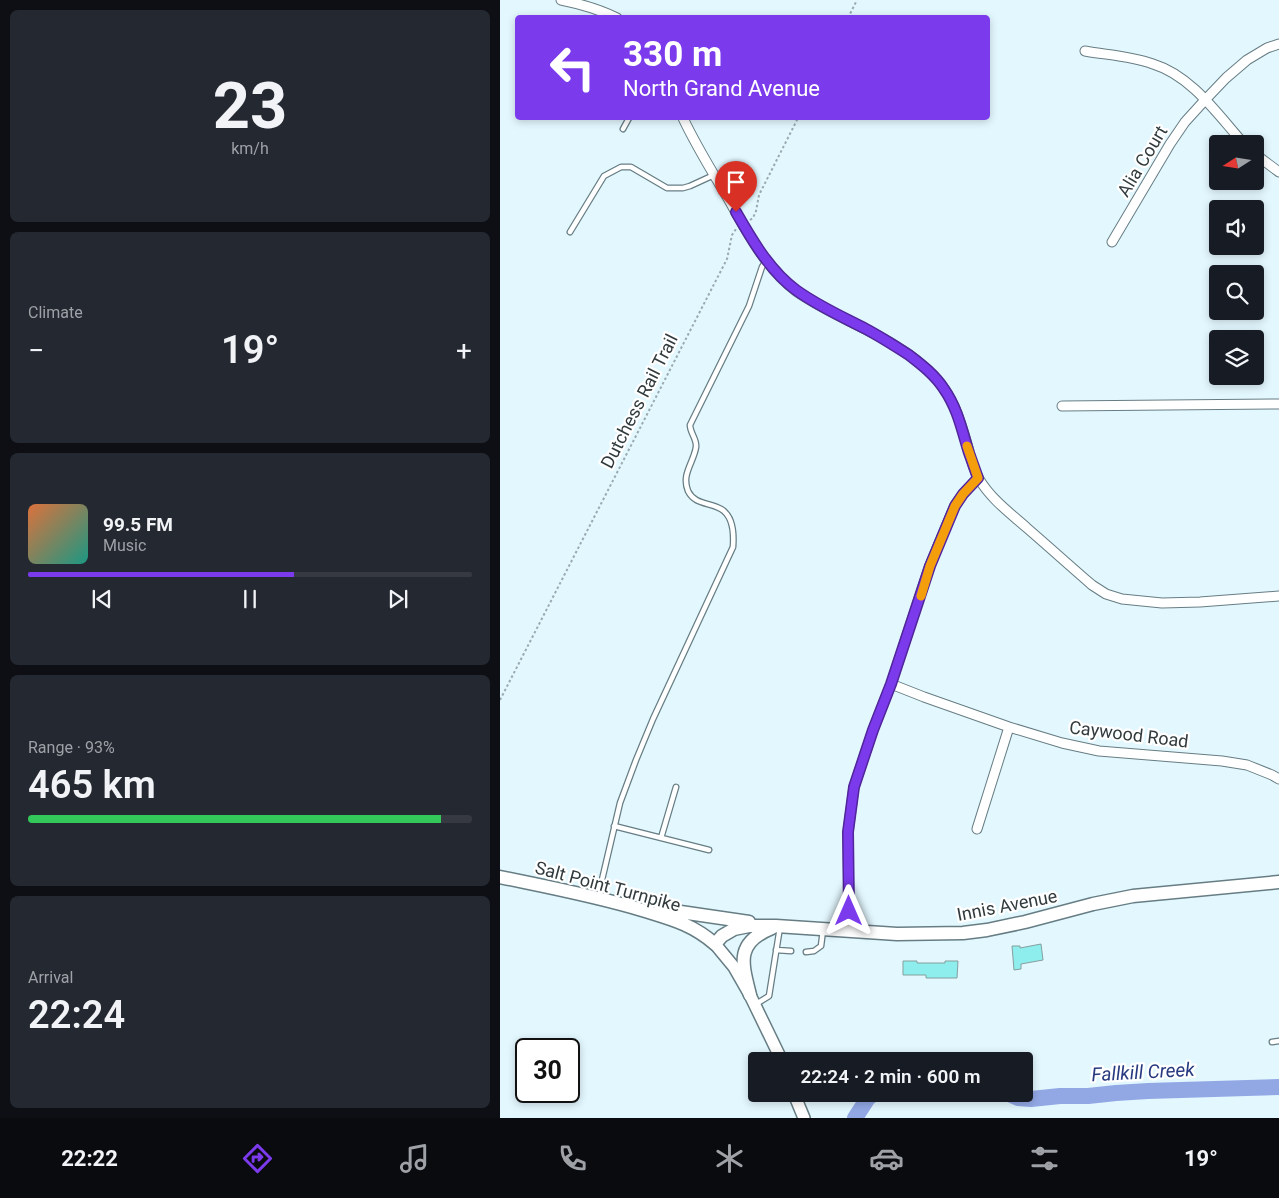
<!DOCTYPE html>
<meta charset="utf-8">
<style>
body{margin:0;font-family:Roboto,sans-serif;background:#242831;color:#f1f3f6;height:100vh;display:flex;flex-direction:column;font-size:19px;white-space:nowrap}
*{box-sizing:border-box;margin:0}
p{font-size:16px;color:#9ea1a6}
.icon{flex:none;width:28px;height:28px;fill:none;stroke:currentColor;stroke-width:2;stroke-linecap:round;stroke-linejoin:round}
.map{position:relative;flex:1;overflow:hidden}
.panel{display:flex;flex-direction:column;gap:10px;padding:10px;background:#0d0f14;width:500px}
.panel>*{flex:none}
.guide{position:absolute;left:15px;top:15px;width:475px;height:105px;border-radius:5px;box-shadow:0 2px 8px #0003;background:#7c3aed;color:#fff;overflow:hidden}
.needle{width:32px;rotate:258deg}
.controls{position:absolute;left:709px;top:135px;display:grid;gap:10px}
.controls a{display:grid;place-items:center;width:55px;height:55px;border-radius:5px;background:#171b24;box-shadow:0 2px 8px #0003;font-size:25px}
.speed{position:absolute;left:15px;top:1038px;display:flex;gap:10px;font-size:25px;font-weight:700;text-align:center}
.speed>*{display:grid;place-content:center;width:65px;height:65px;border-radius:50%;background:#171b24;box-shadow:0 2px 8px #0003;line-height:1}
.speed .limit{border:2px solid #111;border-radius:8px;background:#fff;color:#111}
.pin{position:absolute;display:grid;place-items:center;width:42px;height:42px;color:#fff;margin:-51px -21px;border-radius:50% 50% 50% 0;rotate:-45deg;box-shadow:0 0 5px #0007}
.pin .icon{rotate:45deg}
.me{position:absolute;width:55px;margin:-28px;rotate:0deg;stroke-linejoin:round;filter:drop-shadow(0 0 4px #0008)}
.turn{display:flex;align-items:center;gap:18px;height:105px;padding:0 25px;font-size:22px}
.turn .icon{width:65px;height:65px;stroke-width:2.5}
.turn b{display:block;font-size:35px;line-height:42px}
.big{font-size:38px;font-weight:600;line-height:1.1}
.panel .tile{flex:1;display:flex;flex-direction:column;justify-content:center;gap:8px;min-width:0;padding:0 18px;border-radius:8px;background:#242831}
.panel .dial{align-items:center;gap:0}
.dial b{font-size:65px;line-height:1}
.song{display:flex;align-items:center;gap:15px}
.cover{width:60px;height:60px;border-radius:8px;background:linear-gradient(135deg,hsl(20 70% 55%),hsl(170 70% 35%))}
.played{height:5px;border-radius:2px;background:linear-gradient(90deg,#7c3aed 60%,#363941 60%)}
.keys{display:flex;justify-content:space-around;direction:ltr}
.heat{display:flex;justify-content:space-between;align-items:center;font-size:28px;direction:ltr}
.charge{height:8px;border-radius:4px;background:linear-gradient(90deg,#34c759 93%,#363941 0)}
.trip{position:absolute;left:248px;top:1052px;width:285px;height:50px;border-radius:5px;background:#171b24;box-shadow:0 2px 8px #0003;font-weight:600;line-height:50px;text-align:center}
.tabs{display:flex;height:80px;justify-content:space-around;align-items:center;background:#090b0e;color:#9ea1a6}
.tabs .icon{width:35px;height:35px}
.tabs .on{color:#7c3aed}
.tabs b{font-size:22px;color:#f1f3f6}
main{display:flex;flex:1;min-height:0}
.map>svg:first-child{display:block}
</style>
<main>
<section class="panel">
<div class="tile dial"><b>23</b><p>km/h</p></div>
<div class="tile"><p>Climate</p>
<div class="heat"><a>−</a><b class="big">19°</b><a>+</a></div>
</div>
<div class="tile">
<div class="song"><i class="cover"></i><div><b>99.5 FM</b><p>Music</p></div></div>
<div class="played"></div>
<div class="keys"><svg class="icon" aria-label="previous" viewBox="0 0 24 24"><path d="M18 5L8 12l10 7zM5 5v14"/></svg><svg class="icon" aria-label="pause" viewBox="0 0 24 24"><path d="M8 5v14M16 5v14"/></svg><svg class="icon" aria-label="next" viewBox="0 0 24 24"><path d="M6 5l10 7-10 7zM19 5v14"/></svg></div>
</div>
<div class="tile"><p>Range · 93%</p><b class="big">465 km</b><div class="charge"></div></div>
<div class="tile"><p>Arrival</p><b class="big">22:24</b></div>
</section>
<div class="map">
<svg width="779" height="1118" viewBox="0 0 779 1118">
<rect width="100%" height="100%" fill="#e3f7fe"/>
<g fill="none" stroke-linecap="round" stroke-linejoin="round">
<path stroke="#92a8e5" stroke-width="16" d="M509,1094L518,1098L531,1099L560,1096H588L616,1093L648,1091L779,1087
M355,1118L368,1098L373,1094"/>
</g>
<path fill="#8deeed" stroke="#859f9e" d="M541,944L543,960L521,964V969L514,970L512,946H520V948Z
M403,961H417V963H445V961H458L457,978H426V975H403Z"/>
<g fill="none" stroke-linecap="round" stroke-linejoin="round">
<g stroke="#667d84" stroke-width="7">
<path id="service" d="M123,129L129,118
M70,232L104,176L121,167H131L167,188H183L190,186L214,175
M114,826L209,850
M161,838L176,787
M100,897L101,884L120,803L136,760L153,719L233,547C234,534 233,516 221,509C209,502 195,505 188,491C181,474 194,462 196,447C197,439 190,433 190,425L249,306L262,267L266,261
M276,950L291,951
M306,952L314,951L321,946L323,930
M256,1004L269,996L280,927
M772,1042L779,1041"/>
</g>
<g stroke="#667d84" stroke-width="11">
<path id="minor" d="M61,0C81,4 99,9 117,18
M585,51C607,55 631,56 653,64C692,76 718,115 744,144
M183,118C196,146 213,173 229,200C247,232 266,269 296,291C340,322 396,336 434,376C452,395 460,419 467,444C470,455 473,469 479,479C491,499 510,513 527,528C549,547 570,566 592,585L606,594L622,599L662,603L700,602L779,596
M755,154L779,172
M612,242L670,144L685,122L705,100L726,78L747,60L767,48L779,44
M562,406L779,404
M391,684L424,697L509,727L562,743L599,751L722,761L747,765L772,775L779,779
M477,829L509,727
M349,931L348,832L354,787L373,730L391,684L430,565L455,505L463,494L478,478"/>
</g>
<g stroke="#667d84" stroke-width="14">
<path id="tertiary" d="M215,944L234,967L250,995L282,1061
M294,1094L304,1118"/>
</g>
<g stroke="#667d84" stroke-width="15">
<path id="secondary" d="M0,877C48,887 96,896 142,910C171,919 192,924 215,944L222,936L234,929L249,926H276L397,934L463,933L487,930L525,922L593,904L633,896L779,882
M160,909L249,922
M250,995C242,963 235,943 272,928"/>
</g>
<path stroke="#9aaaaf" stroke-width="2" stroke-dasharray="2.5 2.5" stroke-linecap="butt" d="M348,18L357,0
M250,220L253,218L256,211L259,195L298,118
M0,700L227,259L232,235L236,229"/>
<use href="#service" stroke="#fff" stroke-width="4.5"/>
<use href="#minor" stroke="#fff" stroke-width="9"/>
<use href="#tertiary" stroke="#fff" stroke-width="11"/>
<use href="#secondary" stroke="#fff" stroke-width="12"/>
</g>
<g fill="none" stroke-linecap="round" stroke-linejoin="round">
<g stroke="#51269a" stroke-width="12">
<path id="route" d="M236,212C252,240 270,271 296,290C318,306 343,317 366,329C381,337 395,346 409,355C422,365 435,375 444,389C458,409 462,431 469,453C472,461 475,470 478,478L463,494L455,506L430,566L391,684L373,730L354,787L348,832L349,911"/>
</g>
<use href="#route" stroke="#7c3aed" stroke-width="9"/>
<path stroke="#f59e0b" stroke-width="9" d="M421,596L430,566L455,506L463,494L478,478L467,446"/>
</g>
<g text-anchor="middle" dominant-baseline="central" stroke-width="4.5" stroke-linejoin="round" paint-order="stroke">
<g font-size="18" fill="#313b3e" stroke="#fff">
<text transform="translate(642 161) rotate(-59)">Alia Court</text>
<text transform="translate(139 401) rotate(-63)">Dutchess Rail Trail</text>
<text transform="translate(629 734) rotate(7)">Caywood Road</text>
<text transform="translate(108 886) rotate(15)">Salt Point Turnpike</text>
<text transform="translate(507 905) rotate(-11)">Innis Avenue</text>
</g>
<g font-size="19" font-style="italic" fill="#26387f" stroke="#fff">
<text transform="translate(643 1072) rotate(-3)">Fallkill Creek</text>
</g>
</g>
</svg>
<div class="controls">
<a><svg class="needle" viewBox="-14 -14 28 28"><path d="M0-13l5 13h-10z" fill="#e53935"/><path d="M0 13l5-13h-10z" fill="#9ea1a6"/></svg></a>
<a><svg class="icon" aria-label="sound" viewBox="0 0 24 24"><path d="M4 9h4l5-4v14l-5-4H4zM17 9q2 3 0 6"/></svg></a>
<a><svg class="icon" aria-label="search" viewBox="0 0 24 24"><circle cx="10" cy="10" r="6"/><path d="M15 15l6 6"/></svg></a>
<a><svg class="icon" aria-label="layers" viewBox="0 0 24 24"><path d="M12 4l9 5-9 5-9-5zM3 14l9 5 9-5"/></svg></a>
</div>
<div class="speed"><div class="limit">30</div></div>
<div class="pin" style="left:236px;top:212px;background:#d93025"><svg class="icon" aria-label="arrive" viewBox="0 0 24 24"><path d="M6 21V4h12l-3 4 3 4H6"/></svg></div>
<svg class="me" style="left:349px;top:911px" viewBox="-20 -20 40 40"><path d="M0-17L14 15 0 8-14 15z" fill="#7c3aed" stroke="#fff" stroke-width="4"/></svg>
<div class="trip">22:24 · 2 min · 600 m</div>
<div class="guide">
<div class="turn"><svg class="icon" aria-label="left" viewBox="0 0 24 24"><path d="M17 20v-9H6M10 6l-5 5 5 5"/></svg><div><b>330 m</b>North Grand Avenue</div></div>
</div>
</div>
</main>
<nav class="tabs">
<b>22:22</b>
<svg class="icon on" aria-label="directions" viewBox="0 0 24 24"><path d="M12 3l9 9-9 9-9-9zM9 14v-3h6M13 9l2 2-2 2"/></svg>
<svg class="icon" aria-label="music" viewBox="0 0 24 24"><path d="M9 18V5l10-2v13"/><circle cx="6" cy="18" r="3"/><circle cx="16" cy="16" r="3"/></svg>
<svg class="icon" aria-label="phone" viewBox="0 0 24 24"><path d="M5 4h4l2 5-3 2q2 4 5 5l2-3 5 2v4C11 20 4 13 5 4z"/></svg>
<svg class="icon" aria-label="climate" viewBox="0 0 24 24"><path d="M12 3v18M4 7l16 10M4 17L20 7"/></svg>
<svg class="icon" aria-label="car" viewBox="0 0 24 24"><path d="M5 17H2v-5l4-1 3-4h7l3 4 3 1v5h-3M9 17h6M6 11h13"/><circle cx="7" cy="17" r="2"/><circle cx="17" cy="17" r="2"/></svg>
<svg class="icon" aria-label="filters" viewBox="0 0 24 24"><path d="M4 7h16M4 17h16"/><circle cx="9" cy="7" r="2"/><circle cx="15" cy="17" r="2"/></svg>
<b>19°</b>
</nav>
